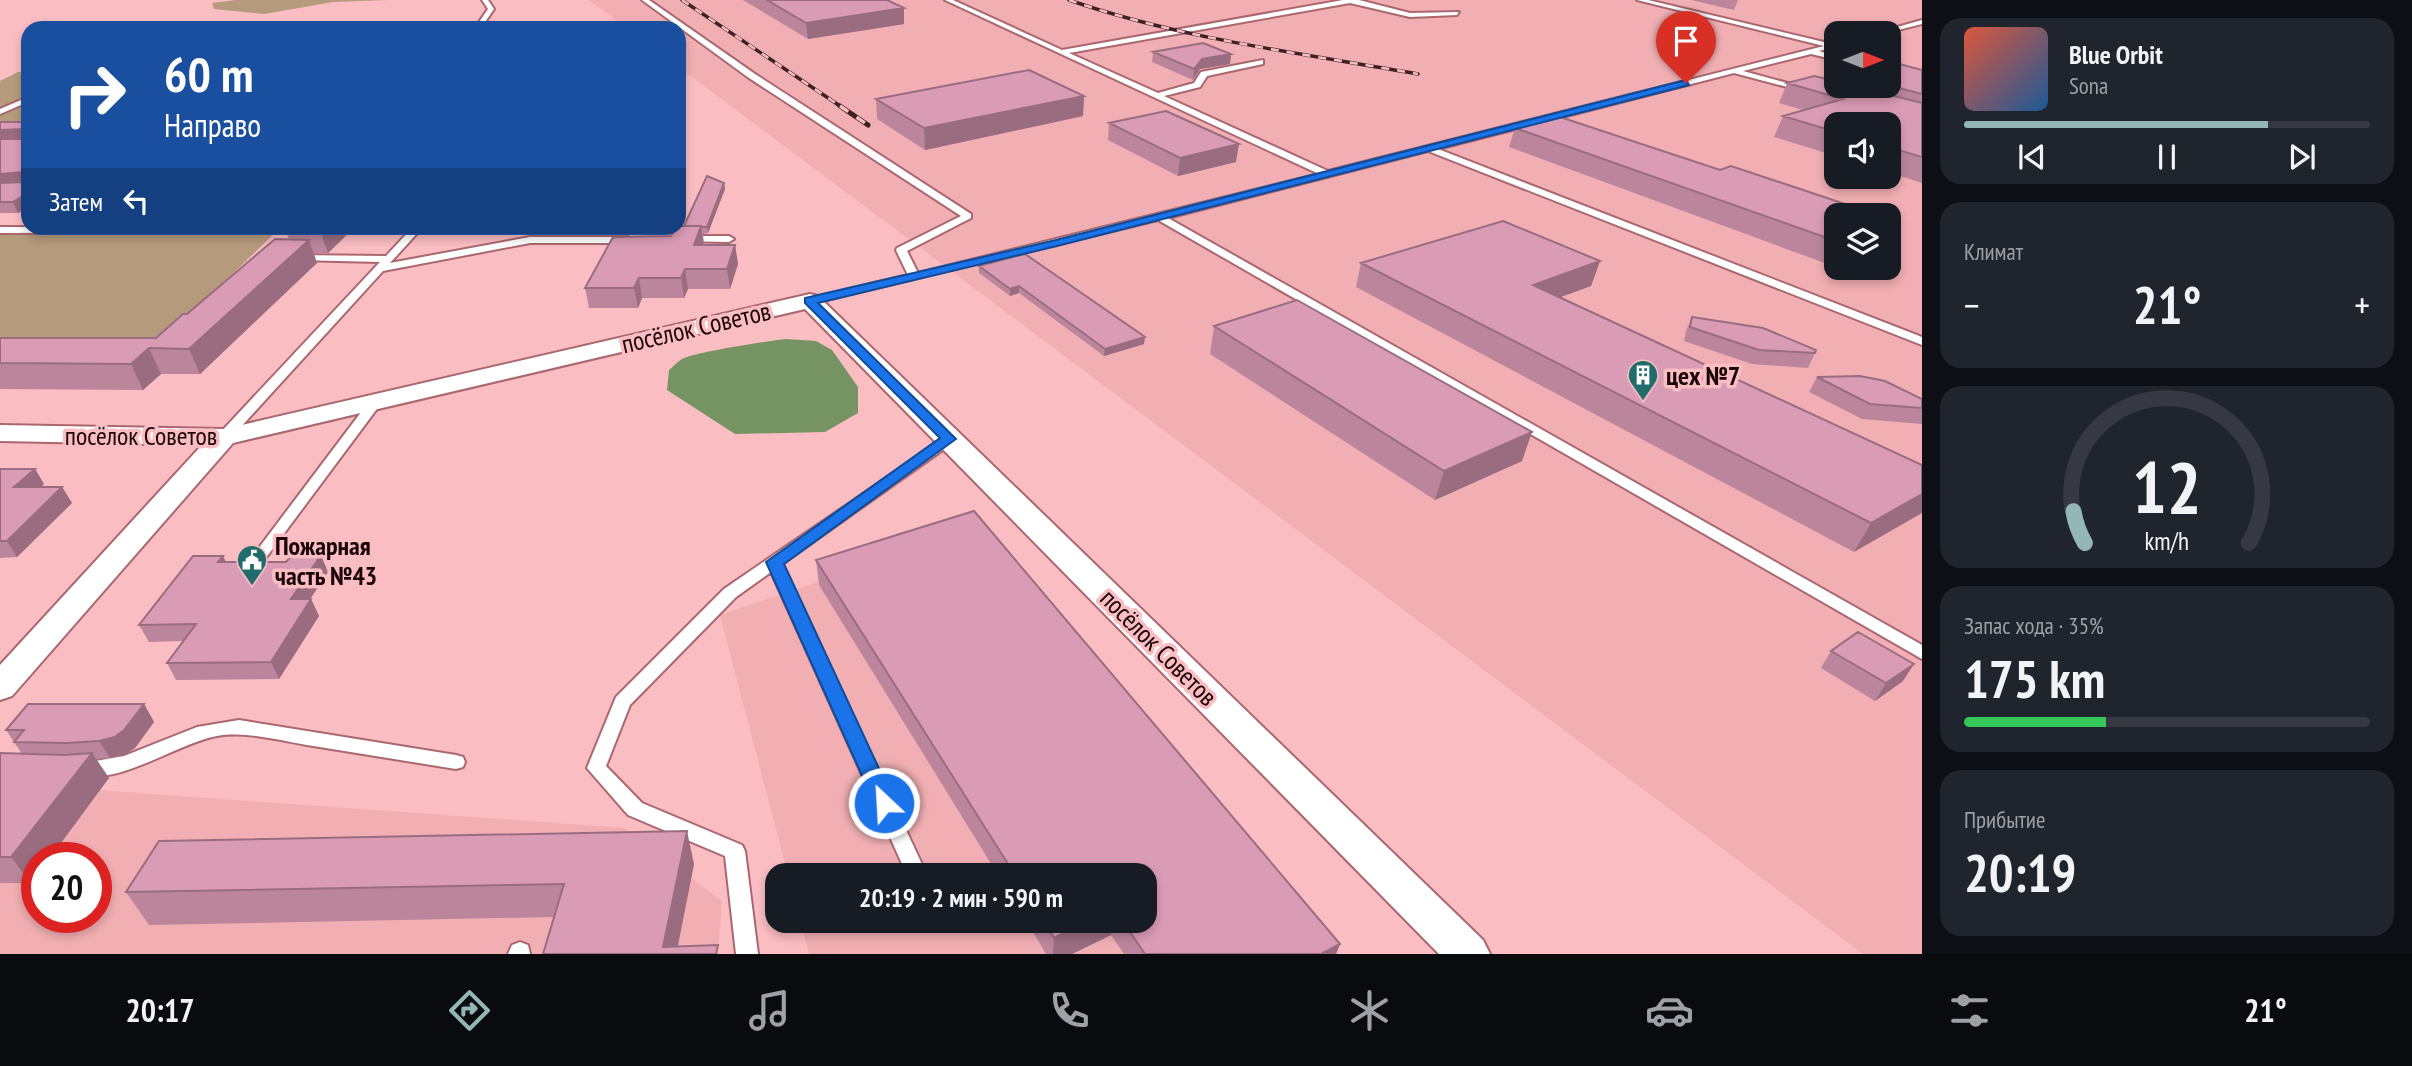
<!DOCTYPE html>
<html lang="ru">
<meta charset="utf-8">
<style>
body{margin:0;font-family:"PT Sans Narrow",sans-serif;background:#20242c;color:#f1f3f6;height:100vh;display:flex;flex-direction:column;font-size:26px;white-space:nowrap}
*{box-sizing:border-box;margin:0}
p{font-size:23px;color:#9ea1a6}
.icon{flex:none;width:38px;height:38px;fill:none;stroke:currentColor;stroke-width:2;stroke-linecap:round;stroke-linejoin:round}
.map{position:relative;flex:1;overflow:hidden}
.sheet{display:flex;flex-direction:column;gap:18px;padding:18px;background:#0d0f14;width:490px}
.sheet>*{flex:none}
.hud{position:absolute;left:21px;top:21px;width:665px;height:214px;border-radius:21px;box-shadow:0 4px 10px #0003;background:#1a4fa0;color:#fff;overflow:hidden}
.needle{width:46px;rotate:90deg}
.buttons{position:absolute;left:1824px;top:21px;display:grid;gap:14px}
.buttons a{display:grid;place-items:center;width:77px;height:77px;border-radius:14px;background:#171b24;box-shadow:0 4px 10px #0003;font-size:35px}
.speed{position:absolute;left:21px;top:842px;display:flex;gap:14px;font-size:35px;font-weight:700;text-align:center}
.speed>*{display:grid;place-content:center;width:91px;height:91px;border-radius:50%;background:#171b24;box-shadow:0 4px 10px #0003;line-height:1}
.speed .limit{border:10px solid #d22;background:#fff;color:#111}
.pin{position:absolute;display:grid;place-items:center;width:60px;height:60px;color:#fff;margin:-72px -30px;border-radius:50% 50% 50% 0;rotate:-45deg;box-shadow:0 0 7px #0007}
.pin .icon{rotate:45deg}
.me{position:absolute;width:77px;margin:-38px;rotate:335deg;stroke-linejoin:round;filter:drop-shadow(0 0 5px #0008)}
.turn{display:flex;align-items:center;gap:24px;height:147px;padding:0 28px;font-size:32px}
.turn .icon{width:91px;height:91px;stroke-width:2.5}
.turn b{display:block;font-size:49px;line-height:60px}
.then{display:flex;align-items:center;height:66px;padding:0 28px;background:#0003;gap:14px;font-size:26px}
.big{font-size:52px;font-weight:800;line-height:1.1}
.sheet .card{flex:1;display:flex;flex-direction:column;justify-content:center;gap:10px;min-width:0;padding:0 24px;border-radius:21px;background:#20242c}
.sheet .dial{align-items:center;gap:0}
.dial svg{height:182px;overflow:visible;fill:none;stroke:#363941;stroke-width:7;stroke-linecap:round;text-anchor:middle}
.dial text{fill:#f1f3f6;stroke:none}
.song{display:flex;align-items:center;gap:21px}
.cover{width:84px;height:84px;border-radius:10px;background:linear-gradient(135deg,hsl(10 70% 55%),hsl(210 70% 35%))}
.played{height:7px;border-radius:4px;background:linear-gradient(90deg,#93b7b7 75%,#363941 75%)}
.keys{display:flex;justify-content:space-around;direction:ltr}
.heat{display:flex;justify-content:space-between;align-items:center;font-size:38px;direction:ltr}
.charge{height:10px;border-radius:5px;background:linear-gradient(90deg,#34c759 35%,#363941 0)}
.trip{position:absolute;left:765px;top:863px;width:392px;height:70px;border-radius:21px;background:#171b24;box-shadow:0 4px 10px #0003;font-weight:800;line-height:70px;text-align:center}
.dock{display:flex;height:112px;justify-content:space-around;align-items:center;background:#090b0e;color:#9ea1a6}
.dock .icon{width:49px;height:49px}
.dock .selected{color:#93b7b7}
.dock b{font-size:32px;color:#f1f3f6}
main{display:flex;flex:1;min-height:0}
.map>svg:first-child{display:block}
</style>
<main>
<div class="map">
<svg width="1922" height="954" viewBox="0 0 1922 954">
<rect width="100%" height="100%" fill="#fabdc2"/>
<path fill="#f1afb3" fill-rule="evenodd" d="M589,0H1922V954H1863L679,67V28H626ZM1836,33H1888V86H1836ZM1836,124H1888V177H1836ZM1836,215H1888V268H1836Z
M985,525L1321,954H809L800,921L1144,920V875H788L720,615Z
M15,784L625,828L722,901L718,954H0V802ZM37,858H96V917H37Z"/>
<path fill="#b59b7c" d="M236,0H388L333,2L264,14L214,9L212,3Z
M463,21L467,28H319Z
M18,72H28V138L0,140V81Z
M128,228H280L158,346L0,351V231Z"/>
<path fill="#759461" d="M786,339L816,341L832,350L858,387V413L825,432L735,434L667,390L669,370C673,367 677,362 682,359C695,352 768,341 786,339Z"/>
<g fill="none" stroke-linecap="round" stroke-linejoin="round">
<g stroke="#ab676e" stroke-width="4">
<path id="service" d="M482,0H488L494,9L481,28H475L488,9Z
M642,0H649L755,74L971,214V218L907,251L918,273L1319,174L945,0H953L1062,50L1343,0H1359L1410,13L1459,12L1457,15L1410,17L1350,3L1069,53L1158,93L1194,83L1201,72L1263,60V64L1207,76L1200,87L1164,96L1328,171L1824,46L1637,0H1648L1832,44L1836,43V47L1819,51L1836,56V60L1811,54L1743,71L1806,88V92L1734,73L1438,149L1922,337V345L1428,151L1168,218L1922,645V659L1158,220L810,304L806,303V299L908,275L896,250L897,248L961,216L749,78Z
M1922,20V24L1886,33H1876Z
M28,97V102L0,114V109Z
M0,227L265,228L266,229L261,232L0,233Z
M412,228H422L390,263L530,237H628L633,240L628,243H530L383,271L229,440H219L217,437L219,434L380,262L296,260L292,259V255L386,256Z
M684,236H729L734,239L729,242L680,241L679,239Z
M376,398L382,402L265,559H255L252,556L255,553L371,399Z
M949,435L956,439L954,442L782,564L927,875H907L771,572L736,597L630,705L606,766L642,803L742,845L745,851L758,954H736L725,856L628,815L587,768L616,697L724,589Z
M239,720L456,755L463,757L465,762L463,767L456,769C406,761 357,753 307,745C278,740 246,731 217,736C177,743 118,787 78,774L76,769L78,764L124,756L197,727Z
M520,942L528,945L530,954H508L512,945Z"/>
</g>
<g stroke="#ab676e" stroke-width="4">
<path id="minor" d="M810,294L818,296L1483,940L1490,954H1439L805,309L233,443L12,696L0,700V665L202,445L0,441V425L224,429Z"/>
</g>
<use href="#service" fill="#fff" fill-rule="evenodd"/>
<use href="#minor" fill="#fff" fill-rule="evenodd"/>
<g stroke="#3e2124" stroke-width="3.5">
<path id="rail-far1" d="M682,0L843,108
M1069,0C1182,39 1300,53 1418,74"/>
</g>
<g stroke="#3e2124" stroke-width="5">
<path id="rail" d="M840,106L868,125"/>
</g>
<use href="#rail-far1" stroke="#fabdc2" stroke-width="2.5" stroke-dasharray="8" stroke-linecap="butt"/>
<use href="#rail" stroke="#fabdc2" stroke-width="3.5" stroke-dasharray="10" stroke-linecap="butt"/>
</g>
<path fill="#bb869c" d="M743,0H887L904,8V24L808,39Z
M1691,0H1738L1734,10Z
M1153,52L1231,54L1230,64L1200,69L1193,80L1152,62Z
M1836,70V86H1888L1922,70V183L1888,172V124H1836V156L1774,137L1783,116L1803,110L1779,103L1787,83L1829,79L1833,71Z
M1084,96L1083,116L925,150L877,119L876,99Z
M0,122H28V207L18,213H0Z
M1109,123L1236,162L1178,176L1108,140Z
M1515,128L1836,215V262L1830,265L1509,147Z
M724,183L725,189L708,233L703,234L704,245H735L738,264L730,289H688L684,298H642L638,308H589L585,288L671,236L684,226Z
M284,228H354L328,253H313L317,263L200,374H161L143,390L0,389V338H156L289,239Z
M1600,261L1591,286L1560,297L1922,465L1854,552L1356,287L1361,263Z
M979,266L1144,344L1104,356L1019,293L1010,296L979,273Z
M1692,317L1815,353L1808,368L1752,364L1684,341L1686,331Z
M1214,326L1522,461L1435,500L1210,354Z
M1817,377L1922,408V424L1862,419L1809,392Z
M0,469H35L44,484L41,487H62L72,503L17,557L0,558Z
M816,560L1340,944L1336,954H1124L1111,935L1072,954H1046L1026,920H1144V875H998L819,585Z
M227,562L328,572L310,599H311L319,616L279,679L176,680L167,663L183,641L149,642L139,625Z
M1831,651L1903,681L1875,701L1821,668Z
M144,704L154,722L135,748L126,754L110,758L96,759L109,778L37,858V875L31,883H0V753L22,754L6,730Z
M694,864L678,946L543,954L554,917L149,925L126,892Z"/>
<path fill="#996d7f" d="M904,8V24L808,39L806,23Z
M1231,54L1230,64L1200,69L1193,80L1194,69L1202,59Z
M1084,96L1083,116L925,150L924,128Z
M23,129L28,138L0,141V130Z
M1239,144L1236,162L1178,176L1180,158Z
M23,172L28,182L0,185V174Z
M724,183L725,189L708,233L707,227Z
M28,193V207L18,213L13,202Z
M1896,221L1888,237V224Z
M701,226L704,245H694Z
M319,228H354L328,253Z
M309,240L317,263L200,374L189,349Z
M735,245L738,264L730,289L727,269Z
M1836,252V262L1830,265Z
M1600,261L1591,286L1525,310L1533,285Z
M685,269L688,289L684,298L681,278Z
M639,278L642,298L638,308L634,288Z
M1019,286V293L1010,296V289Z
M1145,337L1144,344L1104,356L1105,349Z
M149,348L161,374L143,390L131,364Z
M1532,432L1522,461L1435,500L1444,471Z
M35,469L44,484L24,503L14,487Z
M62,487L72,503L17,557L7,541Z
M1922,494V513L1854,552L1871,523Z
M321,555L328,572L299,616L291,599Z
M223,556L231,572L218,562Z
M311,599L319,616L279,679L271,662Z
M1914,664L1903,681L1875,701L1886,683Z
M144,704L154,722L135,748L126,754L110,758L99,741Z
M92,753L109,778L50,858H37V875L31,883L11,857Z
M687,831L694,864L676,954L663,947Z
M1091,920H1113L1111,935L1072,954H1053L1054,938Z
M1340,944L1336,954H1321Z"/>
<path fill="#da9cb5" stroke="#996d7f" stroke-width="2" d="M767,0H887L904,8L806,23Z
M1203,43L1231,54L1202,59L1194,69L1153,52Z
M1888,61L1922,70V94L1888,85Z
M1029,70L1084,96L924,128L876,99Z
M1814,76L1836,81V86H1854L1922,103V157L1888,147V124H1836V132L1783,116L1843,99L1787,83Z
M1166,111L1239,144L1180,158L1109,123Z
M1557,116L1720,170L1731,166L1878,215H1836V241L1515,128Z
M0,122H28V193L13,202H0V183L25,182L23,172L0,174V139H25L23,129L0,130Z
M707,176L724,183L707,227H701V226H684Z
M1888,219L1896,221L1888,224Z
M1503,221L1600,261L1533,285L1922,465V494L1871,523L1361,263Z
M679,226H701L694,245H735L727,269H685L681,278H639L634,288H585L613,237L671,236L675,228H679Z
M275,239L309,240L189,349L149,348L131,364L0,363V338H156L183,314H187Z
M1025,254L1145,337L1105,349L1019,286L1010,289L979,266Z
M1297,300L1532,432L1444,471L1214,326Z
M1692,317L1763,328L1816,350L1815,353L1759,350L1690,327Z
M1860,376L1885,381L1922,399V408L1870,404L1817,377Z
M0,469H35L14,487H62L7,541H0Z
M974,511L1340,944L1321,954H1145L1122,920H1144V875H1015L816,560Z
M321,555L291,599H311L271,662L167,663L196,624L139,625L193,556H223L218,562H286L291,556Z
M1858,632L1914,664L1886,683L1831,651Z
M28,704H144L124,730L115,737L99,741L67,743L14,742L24,730H6Z
M0,753L65,755L92,753L11,857H0Z
M687,831L663,947L718,945L716,954H543L564,884L126,892L159,841Z
M1043,920H1091L1054,938Z"/>
<path fill="#1a73e8" stroke="#114b97" stroke-width="2" d="M1686,80L1689,85L1057,246L818,303L956,439L784,564L895,803L892,809L884,812L877,809L766,562L940,438L805,303V298L1052,241Z"/>
<defs>
<g id="building-pin" transform="scale(1.575)"><path d="M0 17L-7.5 6A9.5 9.5 0 1 1 7.5 6Z" fill="#216d6b" stroke="#fabdc2"/><path d="M-4-6H4V6H1V3H-1V6H-4ZM-2.5-4.3h1.7v1.8h-1.7ZM.8-4.3h1.7v1.8H.8ZM-2.5-1h1.7V.8h-1.7ZM.8-1h1.7V.8H.8Z" fill="#fff"/></g>
<g id="civic-pin" transform="scale(1.575)"><path d="M0 17L-7.5 6A9.5 9.5 0 1 1 7.5 6Z" fill="#216d6b" stroke="#fabdc2"/><path d="M-.6-6.5H3V-4.5H.6V-3L4-1V1h2V6H-6V1h2V-1L-.6-3ZM-1.2 2.5V6h2.4V2.5Z" fill="#fff"/></g>
</defs>
<g fill-rule="evenodd">
<use href="#building-pin" x="1643" y="375"/>
<use href="#civic-pin" x="252" y="560"/>
</g>
<g text-anchor="middle" dominant-baseline="central" stroke-width="7" stroke-linejoin="round" paint-order="stroke">
<g font-size="26" fill="#1b0407" stroke="#fabdc2">
<text transform="translate(696 327) rotate(-13)">посёлок Советов</text>
<text x="141" y="435">посёлок Советов</text>
<text transform="translate(1159 647) rotate(45)">посёлок Советов</text>
</g>
<g font-size="26" font-weight="bold" fill="#1b0407" stroke="#fabdc2" text-anchor="start">
<text x="1666" y="375">цех №7</text>
<text x="275" y="545">Пожарная<tspan x="275" dy="30">часть №43</tspan></text>
</g>
</g>
</svg>
<div class="buttons">
<a><svg class="needle" viewBox="-14 -14 28 28"><path d="M0-13l5 13h-10z" fill="#e53935"/><path d="M0 13l5-13h-10z" fill="#9ea1a6"/></svg></a>
<a><svg class="icon" aria-label="sound" viewBox="0 0 24 24"><path d="M4 9h4l5-4v14l-5-4H4zM17 9q2 3 0 6"/></svg></a>
<a><svg class="icon" aria-label="layers" viewBox="0 0 24 24"><path d="M12 4l9 5-9 5-9-5zM3 14l9 5 9-5"/></svg></a>
</div>
<div class="speed"><div class="limit">20</div></div>
<div class="pin" style="left:1686px;top:83px;background:#d93025"><svg class="icon" aria-label="arrive" viewBox="0 0 24 24"><path d="M6 21V4h12l-3 4 3 4H6"/></svg></div>
<svg class="me" style="left:884px;top:803px" viewBox="-20 -20 40 40"><circle r="17" fill="#1a73e8" stroke="#fff" stroke-width="3"/><path d="M0-11L8 9 0 5-8 9z" fill="#fff"/></svg>
<div class="trip">20:19 · 2 мин · 590 m</div>
<div class="hud">
<div class="turn"><svg class="icon" aria-label="right" viewBox="0 0 24 24"><path d="M7 20v-9h11M14 6l5 5-5 5"/></svg><div><b>60 m</b>Направо</div></div>
<div class="then">Затем<svg class="icon" aria-label="left" viewBox="0 0 24 24"><path d="M17 20v-9H6M10 6l-5 5 5 5"/></svg></div>
</div>
</div>
<section class="sheet">
<div class="card">
<div class="song"><i class="cover"></i><div><b>Blue Orbit</b><p>Sona</p></div></div>
<div class="played"></div>
<div class="keys"><svg class="icon" aria-label="previous" viewBox="0 0 24 24"><path d="M18 5L8 12l10 7zM5 5v14"/></svg><svg class="icon" aria-label="pause" viewBox="0 0 24 24"><path d="M8 5v14M16 5v14"/></svg><svg class="icon" aria-label="next" viewBox="0 0 24 24"><path d="M6 5l10 7-10 7zM19 5v14"/></svg></div>
</div>
<div class="card"><p>Климат</p>
<div class="heat"><a>−</a><b class="big">21°</b><a>+</a></div>
</div>
<div class="card dial"><svg viewBox="0 0 100 80">
<path d="M14 69A42 42 0 1 1 86 69"/>
<path d="M14 69A42 42 0 0 1 9 55" stroke="#93b7b7"/>
<text x="50" y="56" font-size="32" font-weight="700">12</text>
<text x="50" y="72" font-size="11">km/h</text>
</svg></div>
<div class="card"><p>Запас хода · 35%</p><b class="big">175 km</b><div class="charge"></div></div>
<div class="card"><p>Прибытие</p><b class="big">20:19</b></div>
</section>
</main>
<nav class="dock">
<b>20:17</b>
<svg class="icon selected" aria-label="directions" viewBox="0 0 24 24"><path d="M12 3l9 9-9 9-9-9zM9 14v-3h6M13 9l2 2-2 2"/></svg>
<svg class="icon" aria-label="music" viewBox="0 0 24 24"><path d="M9 18V5l10-2v13"/><circle cx="6" cy="18" r="3"/><circle cx="16" cy="16" r="3"/></svg>
<svg class="icon" aria-label="phone" viewBox="0 0 24 24"><path d="M5 4h4l2 5-3 2q2 4 5 5l2-3 5 2v4C11 20 4 13 5 4z"/></svg>
<svg class="icon" aria-label="climate" viewBox="0 0 24 24"><path d="M12 3v18M4 7l16 10M4 17L20 7"/></svg>
<svg class="icon" aria-label="car" viewBox="0 0 24 24"><path d="M5 17H2v-5l4-1 3-4h7l3 4 3 1v5h-3M9 17h6M6 11h13"/><circle cx="7" cy="17" r="2"/><circle cx="17" cy="17" r="2"/></svg>
<svg class="icon" aria-label="filters" viewBox="0 0 24 24"><path d="M4 7h16M4 17h16"/><circle cx="9" cy="7" r="2"/><circle cx="15" cy="17" r="2"/></svg>
<b>21°</b>
</nav>
